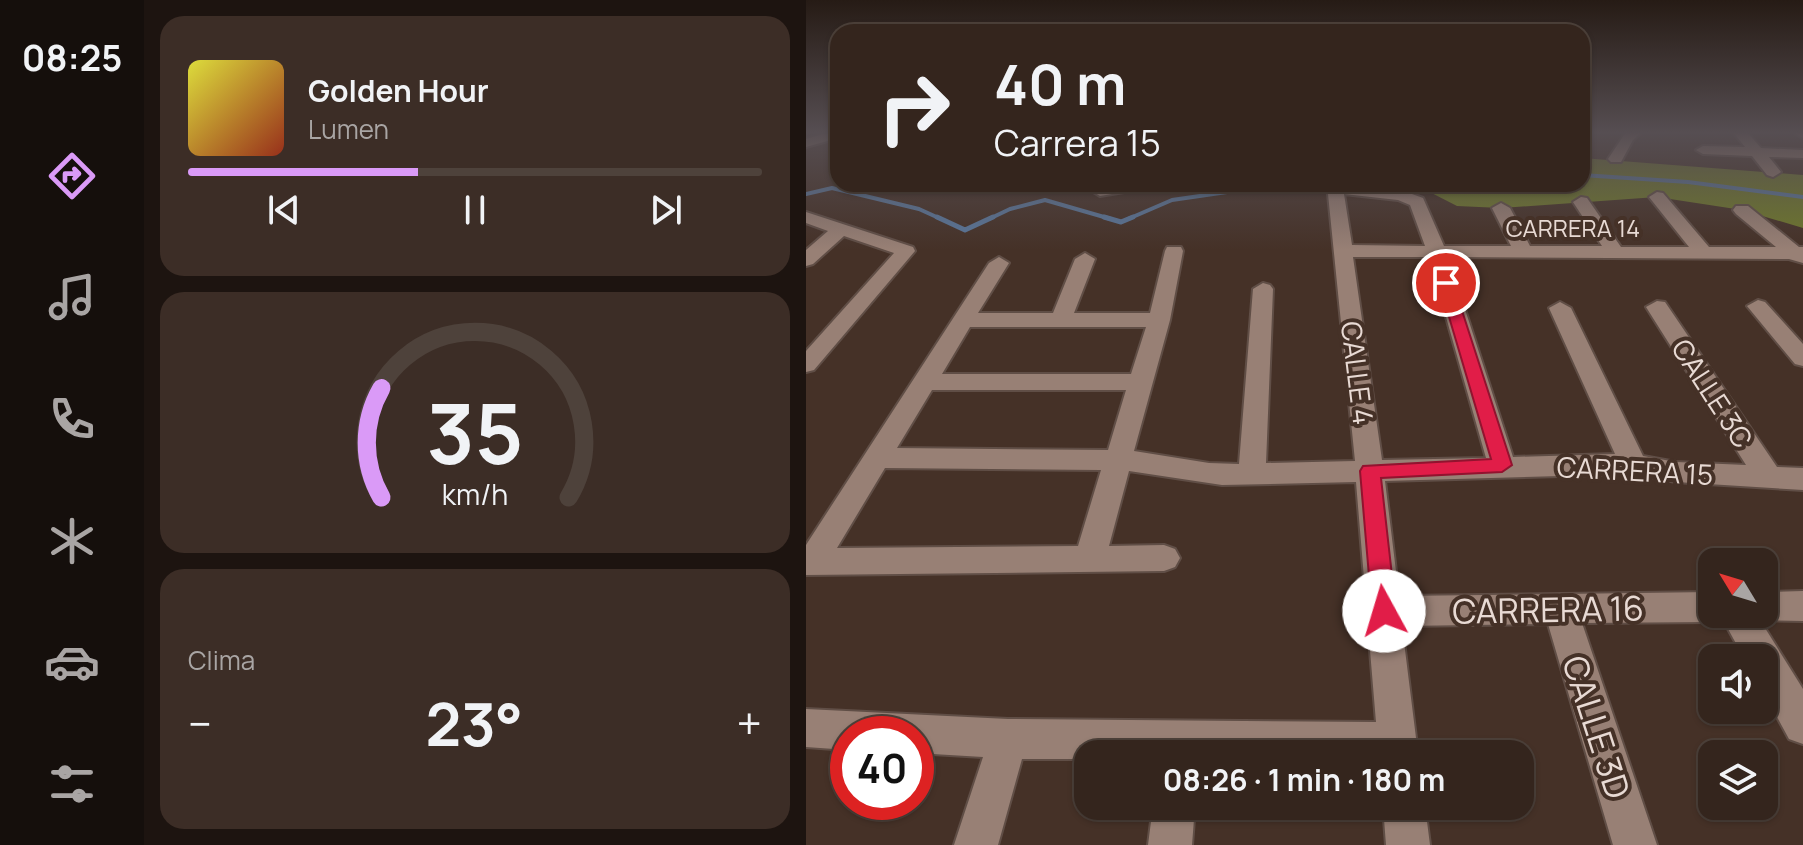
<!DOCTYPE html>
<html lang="es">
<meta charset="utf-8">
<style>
body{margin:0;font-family:Manrope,sans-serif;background:#3c2d26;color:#f1f3f6;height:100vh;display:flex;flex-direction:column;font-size:30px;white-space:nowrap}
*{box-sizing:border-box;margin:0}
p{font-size:26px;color:#a9a5a4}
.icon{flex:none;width:44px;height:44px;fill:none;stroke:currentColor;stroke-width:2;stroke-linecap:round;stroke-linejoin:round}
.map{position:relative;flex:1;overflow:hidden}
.drawer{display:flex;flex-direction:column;gap:16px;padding:16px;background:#1d1410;width:662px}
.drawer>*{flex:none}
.top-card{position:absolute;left:24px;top:24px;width:760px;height:168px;border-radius:24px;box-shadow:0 2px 6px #0004,0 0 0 2px #4e423b;background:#34251d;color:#f1f3f6;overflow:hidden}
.needle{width:52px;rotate:308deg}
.buttons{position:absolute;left:892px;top:548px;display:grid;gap:16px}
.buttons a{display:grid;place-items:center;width:80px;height:80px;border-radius:16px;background:#34251d;box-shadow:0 2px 6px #0004,0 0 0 2px #4e423b;font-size:40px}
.speed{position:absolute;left:24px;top:716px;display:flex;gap:16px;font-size:40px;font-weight:700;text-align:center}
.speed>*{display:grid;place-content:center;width:104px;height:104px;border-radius:50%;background:#34251d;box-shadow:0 2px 6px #0004,0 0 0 2px #4e423b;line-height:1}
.speed .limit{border:12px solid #d22;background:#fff;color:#111}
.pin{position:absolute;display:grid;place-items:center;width:68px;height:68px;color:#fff;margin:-34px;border:4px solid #fff;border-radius:50%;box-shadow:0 2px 8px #0007}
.me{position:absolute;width:88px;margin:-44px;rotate:354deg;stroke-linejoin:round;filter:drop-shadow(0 0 6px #0008)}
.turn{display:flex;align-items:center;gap:28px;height:168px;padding:0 32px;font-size:36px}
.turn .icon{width:104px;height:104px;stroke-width:2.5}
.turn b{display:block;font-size:56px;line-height:68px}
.big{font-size:60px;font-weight:700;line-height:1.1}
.drawer .tile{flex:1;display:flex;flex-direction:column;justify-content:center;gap:12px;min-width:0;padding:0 28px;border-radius:24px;background:#3c2d26}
.drawer .dial{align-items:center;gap:0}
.dial svg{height:208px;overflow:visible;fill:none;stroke:#4e423b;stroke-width:7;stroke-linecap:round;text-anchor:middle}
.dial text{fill:#f1f3f6;stroke:none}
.song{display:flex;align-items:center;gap:24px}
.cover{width:96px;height:96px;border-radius:12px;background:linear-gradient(135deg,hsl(60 70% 55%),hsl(10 70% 35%))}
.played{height:8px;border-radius:4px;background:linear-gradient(90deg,#da9af7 40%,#4e423b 40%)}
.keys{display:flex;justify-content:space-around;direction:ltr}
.heat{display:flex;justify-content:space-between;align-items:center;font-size:44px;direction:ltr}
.trip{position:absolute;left:268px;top:740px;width:460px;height:80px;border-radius:24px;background:#34251d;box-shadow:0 2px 6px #0004,0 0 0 2px #4e423b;font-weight:700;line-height:80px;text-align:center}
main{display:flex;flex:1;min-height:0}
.tab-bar{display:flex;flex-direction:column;width:144px;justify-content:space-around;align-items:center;background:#150f0c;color:#a9a5a4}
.tab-bar .icon{width:56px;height:56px}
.tab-bar .on{color:#da9af7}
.tab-bar b{font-size:36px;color:#f1f3f6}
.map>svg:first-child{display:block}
</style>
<main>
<nav class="tab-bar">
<b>08:25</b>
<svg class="icon on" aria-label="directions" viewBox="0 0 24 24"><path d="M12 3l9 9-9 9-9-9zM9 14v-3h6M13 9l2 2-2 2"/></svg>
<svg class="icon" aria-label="music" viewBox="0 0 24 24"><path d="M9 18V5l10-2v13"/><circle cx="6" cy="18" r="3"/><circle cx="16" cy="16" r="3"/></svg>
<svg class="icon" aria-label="phone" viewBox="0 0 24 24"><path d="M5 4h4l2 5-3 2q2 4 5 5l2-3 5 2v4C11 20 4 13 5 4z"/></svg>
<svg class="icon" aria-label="climate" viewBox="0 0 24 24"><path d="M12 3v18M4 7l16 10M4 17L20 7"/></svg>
<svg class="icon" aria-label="car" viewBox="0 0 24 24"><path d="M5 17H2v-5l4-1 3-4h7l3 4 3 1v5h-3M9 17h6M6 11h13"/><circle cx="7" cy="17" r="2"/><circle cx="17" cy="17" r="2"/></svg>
<svg class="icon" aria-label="filters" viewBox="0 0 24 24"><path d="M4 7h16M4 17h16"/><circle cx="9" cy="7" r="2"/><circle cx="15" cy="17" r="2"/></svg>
</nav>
<section class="drawer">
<div class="tile">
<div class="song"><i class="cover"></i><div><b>Golden Hour</b><p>Lumen</p></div></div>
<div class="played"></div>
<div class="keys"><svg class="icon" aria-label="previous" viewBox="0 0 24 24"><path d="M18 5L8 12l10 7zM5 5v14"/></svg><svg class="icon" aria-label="pause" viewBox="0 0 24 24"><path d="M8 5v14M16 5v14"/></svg><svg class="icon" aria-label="next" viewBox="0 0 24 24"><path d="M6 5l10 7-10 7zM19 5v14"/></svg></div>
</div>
<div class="tile dial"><svg viewBox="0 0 100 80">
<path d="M14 69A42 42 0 1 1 86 69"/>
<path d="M14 69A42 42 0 0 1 14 27" stroke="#da9af7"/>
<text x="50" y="56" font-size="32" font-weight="700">35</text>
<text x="50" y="72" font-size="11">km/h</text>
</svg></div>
<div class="tile"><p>Clima</p>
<div class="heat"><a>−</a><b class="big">23°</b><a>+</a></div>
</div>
</section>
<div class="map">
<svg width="997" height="845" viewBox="0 0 997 845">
<rect width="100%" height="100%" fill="#453127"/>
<path fill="#6f792b" d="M776,158L997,175V228L936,210L851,197L695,208L651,206L608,184H776Z"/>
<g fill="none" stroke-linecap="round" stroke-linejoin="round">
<path stroke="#5a779b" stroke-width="4" d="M776,175L882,182L997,197
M626,184L717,190L740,184
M0,194L26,188L113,209L135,219
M183,219L204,209L239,200L305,219
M322,219L366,200L476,184"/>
<path stroke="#5a779b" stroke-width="5" d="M131,217L159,230L187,217
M298,217L315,222L327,217"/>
<g stroke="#604e46" stroke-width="4">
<path id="minor" d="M24,132H32V138L0,147V139Z
M820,132H836L827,140L815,162H805L802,159Z
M927,132H941L955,148L997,150V158L963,157L975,172L967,177L961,175L946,156L897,154L890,150L897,146L939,147Z
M987,132H997V138Z
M307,184H344L336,189L294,196L286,191L288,188Z
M521,184L595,190L617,198L638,246H705L686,208L695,203L704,208L724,246H796L767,202L775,197L781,198L815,247H883L843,197L851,192L857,193L903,247H970L930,214L927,210L930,206H942L993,247H997V263L983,259L642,257L707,457L809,454L743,308L754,302L765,308L837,456L870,462L940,465L840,307L851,301L859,302L971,467L997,468V490L870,482L827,474L579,481L593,596L906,592V614H958V592L997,591V621L954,620L997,689V744L983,739L958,693V658H938L916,618L906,622L776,623L851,845H807L742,624L596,626L612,754H282V759H216L192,845H148L177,757L110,753V734H42V750L0,747V709L202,719L570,722L550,482L416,485L323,471L303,546L358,545L369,549L374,558L369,567L358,571L0,575V545L183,263L193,257L203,263L172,313H247L269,259L279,253L289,259L268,313H344L359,251L361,247H375L377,251L364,320L328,451L403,463L433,464L447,289L457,283L464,285L467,289L460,463L549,461ZM538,194L592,200L604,205L619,246L546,245ZM547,257H623L680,458L576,460ZM164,327H340L325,374H136ZM126,390H320L302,450L91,448ZM79,468L295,470L272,546L31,548Z
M0,212L107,247L109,251L8,370L0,372V351L88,253L38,236L7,264L0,266V250L22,231L0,223Z
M952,300L959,302L997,344V366L989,364L941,306Z
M347,806H389L386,845H342Z
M577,806H619L624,845H580Z"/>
</g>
<use href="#minor" fill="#988075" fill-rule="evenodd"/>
</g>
<linearGradient id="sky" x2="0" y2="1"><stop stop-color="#261b15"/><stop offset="0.53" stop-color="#564e52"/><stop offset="1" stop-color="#564e52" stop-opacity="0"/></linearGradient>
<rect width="997" height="250" fill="url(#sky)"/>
<path fill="#e11d48" stroke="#92132f" stroke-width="2" d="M640,279L647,283L706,465L696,472L575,478L590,611L586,619L578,622L570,619L566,611L554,471L557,466L685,459L633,283Z"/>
<g text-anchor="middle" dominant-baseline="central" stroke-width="8" stroke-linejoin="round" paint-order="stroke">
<g font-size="24" fill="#e8dad4" stroke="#453127">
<text x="767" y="227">CARRERA 14</text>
</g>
<g font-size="28" fill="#e8dad4" stroke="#453127">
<text transform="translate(552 373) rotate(83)">CALLE 4</text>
<text transform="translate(907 393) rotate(57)">CALLE 3C</text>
<text transform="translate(829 470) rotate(3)">CARRERA 15</text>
</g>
<g font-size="34" fill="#e8dad4" stroke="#453127">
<text transform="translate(742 609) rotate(-1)">CARRERA 16</text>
<text transform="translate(791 727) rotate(72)">CALLE 3D</text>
</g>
</g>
</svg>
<div class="buttons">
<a><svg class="needle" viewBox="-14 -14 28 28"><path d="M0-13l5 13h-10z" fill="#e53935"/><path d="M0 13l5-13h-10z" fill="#a9a5a4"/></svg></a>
<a><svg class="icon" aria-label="sound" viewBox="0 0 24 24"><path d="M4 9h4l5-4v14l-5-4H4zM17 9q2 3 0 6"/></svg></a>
<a><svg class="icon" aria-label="layers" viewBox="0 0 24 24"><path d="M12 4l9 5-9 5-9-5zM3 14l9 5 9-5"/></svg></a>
</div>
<div class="speed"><div class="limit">40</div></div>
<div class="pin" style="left:640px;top:283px;background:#d93025"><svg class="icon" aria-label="arrive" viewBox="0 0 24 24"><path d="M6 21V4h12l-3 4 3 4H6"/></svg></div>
<svg class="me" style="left:578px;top:611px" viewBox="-20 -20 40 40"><circle r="19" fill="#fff"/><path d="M0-13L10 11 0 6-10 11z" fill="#e11d48"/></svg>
<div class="trip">08:26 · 1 min · 180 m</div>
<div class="top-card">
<div class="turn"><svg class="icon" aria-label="right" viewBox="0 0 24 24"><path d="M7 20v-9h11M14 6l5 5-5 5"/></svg><div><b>40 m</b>Carrera 15</div></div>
</div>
</div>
</main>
